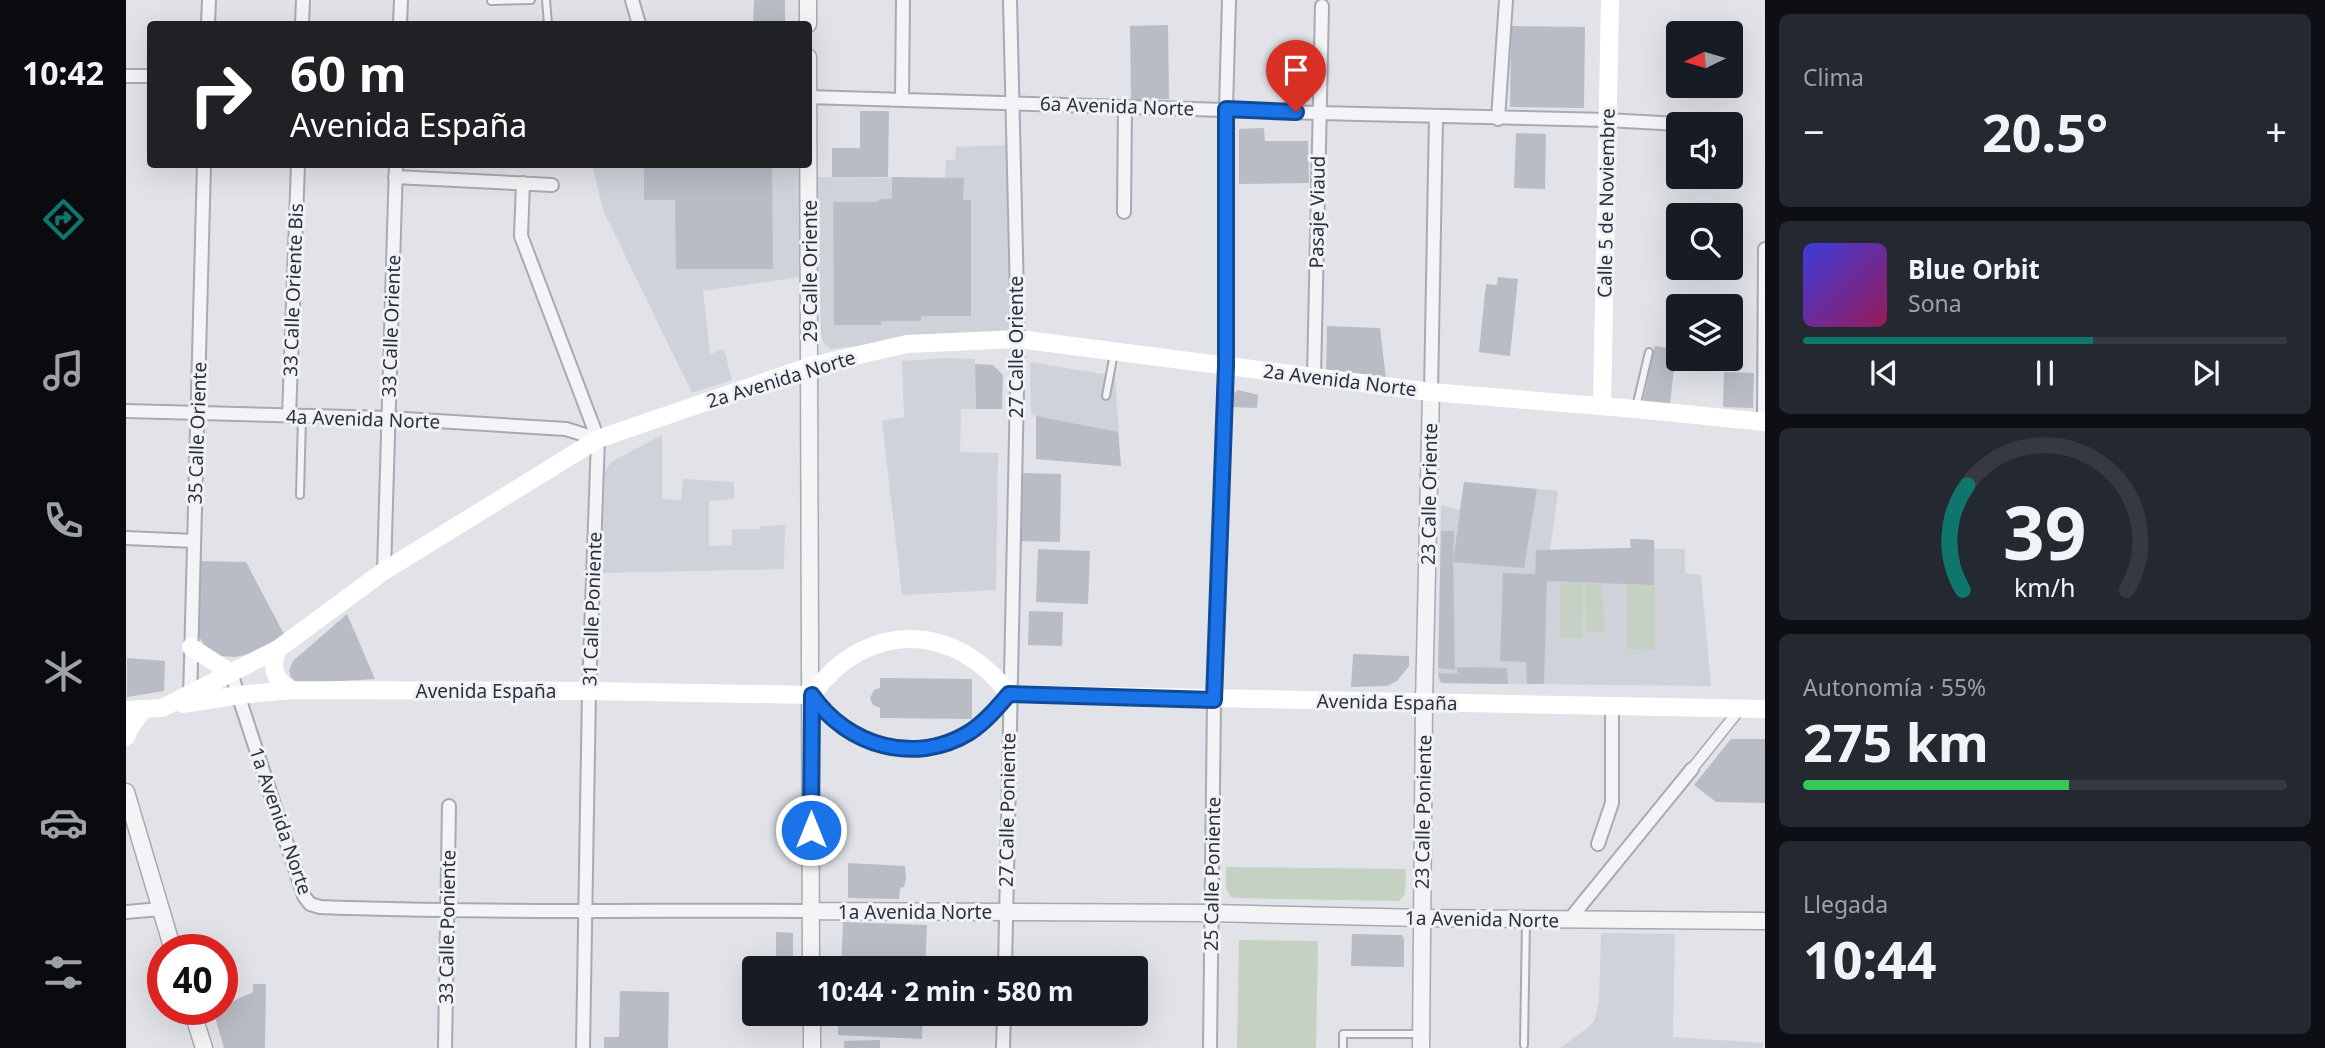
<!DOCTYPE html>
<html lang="es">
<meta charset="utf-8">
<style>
body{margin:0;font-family:"Noto Sans",sans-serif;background:#242831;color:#f1f3f6;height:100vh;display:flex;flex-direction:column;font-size:26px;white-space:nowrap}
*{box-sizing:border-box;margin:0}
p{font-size:23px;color:#9ea1a6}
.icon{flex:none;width:38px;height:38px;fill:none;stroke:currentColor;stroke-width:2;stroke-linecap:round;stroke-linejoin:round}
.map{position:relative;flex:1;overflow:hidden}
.sheet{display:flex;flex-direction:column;gap:14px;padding:14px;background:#0d0f14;width:560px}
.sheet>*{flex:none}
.guide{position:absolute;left:21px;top:21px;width:665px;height:147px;border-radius:7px;box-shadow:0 7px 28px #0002;background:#202124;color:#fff;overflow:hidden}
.needle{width:46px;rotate:265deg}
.tools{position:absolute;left:1540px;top:21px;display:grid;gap:14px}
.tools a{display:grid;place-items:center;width:77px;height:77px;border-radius:7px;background:#171b24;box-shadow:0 7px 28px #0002;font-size:35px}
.speed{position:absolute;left:21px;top:934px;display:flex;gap:14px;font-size:35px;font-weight:700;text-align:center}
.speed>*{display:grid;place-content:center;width:91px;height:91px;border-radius:50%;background:#171b24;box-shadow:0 7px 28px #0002;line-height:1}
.speed .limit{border:10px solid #d22;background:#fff;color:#111}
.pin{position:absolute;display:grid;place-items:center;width:60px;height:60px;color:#fff;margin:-72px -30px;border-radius:50% 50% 50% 0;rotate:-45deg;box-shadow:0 0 7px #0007}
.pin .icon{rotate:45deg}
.me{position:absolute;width:77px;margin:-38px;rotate:0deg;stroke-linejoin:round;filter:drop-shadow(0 0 5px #0008)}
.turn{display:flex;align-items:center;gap:24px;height:147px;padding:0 28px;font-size:32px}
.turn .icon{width:91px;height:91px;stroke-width:2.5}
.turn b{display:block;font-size:49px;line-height:60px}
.big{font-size:52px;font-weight:700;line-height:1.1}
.sheet .widget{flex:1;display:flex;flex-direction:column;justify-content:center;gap:10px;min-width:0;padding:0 24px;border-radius:10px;background:#242831}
.sheet .dial{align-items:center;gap:0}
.dial svg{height:182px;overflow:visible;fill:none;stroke:#363941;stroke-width:7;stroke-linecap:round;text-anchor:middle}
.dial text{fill:#f1f3f6;stroke:none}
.song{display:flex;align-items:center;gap:21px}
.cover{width:84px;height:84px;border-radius:10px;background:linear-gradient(135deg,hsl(240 70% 55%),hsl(330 70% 35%))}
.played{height:7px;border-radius:4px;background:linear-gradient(90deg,#0f766e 60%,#363941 60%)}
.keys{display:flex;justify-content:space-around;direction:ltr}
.heat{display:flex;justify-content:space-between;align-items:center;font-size:38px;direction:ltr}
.charge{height:10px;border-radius:5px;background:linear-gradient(90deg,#34c759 55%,#363941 0)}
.trip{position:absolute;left:616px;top:956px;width:406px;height:70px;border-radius:7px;background:#171b24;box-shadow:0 7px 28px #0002;font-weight:700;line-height:70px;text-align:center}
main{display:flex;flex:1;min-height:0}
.tab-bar{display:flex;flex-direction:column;width:126px;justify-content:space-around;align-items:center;background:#090b0e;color:#9ea1a6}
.tab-bar .icon{width:49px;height:49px}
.tab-bar .current{color:#0f766e}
.tab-bar b{font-size:32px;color:#f1f3f6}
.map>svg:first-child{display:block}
</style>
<main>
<nav class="tab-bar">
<b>10:42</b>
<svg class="icon current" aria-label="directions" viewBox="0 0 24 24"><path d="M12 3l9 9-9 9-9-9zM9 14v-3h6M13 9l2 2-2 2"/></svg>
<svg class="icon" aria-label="music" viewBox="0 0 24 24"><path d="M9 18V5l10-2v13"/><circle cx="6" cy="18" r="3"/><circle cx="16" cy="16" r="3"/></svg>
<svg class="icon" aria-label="phone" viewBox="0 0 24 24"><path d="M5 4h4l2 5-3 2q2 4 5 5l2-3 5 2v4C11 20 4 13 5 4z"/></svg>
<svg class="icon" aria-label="climate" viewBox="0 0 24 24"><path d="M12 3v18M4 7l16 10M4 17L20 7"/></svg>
<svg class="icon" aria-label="car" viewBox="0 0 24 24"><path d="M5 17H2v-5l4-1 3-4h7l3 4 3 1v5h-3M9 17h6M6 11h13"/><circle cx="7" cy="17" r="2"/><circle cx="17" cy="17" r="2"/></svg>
<svg class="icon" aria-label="filters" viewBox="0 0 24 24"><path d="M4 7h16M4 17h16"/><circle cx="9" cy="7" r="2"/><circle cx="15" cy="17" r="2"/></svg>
</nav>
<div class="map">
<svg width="1639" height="1048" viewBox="0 0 1639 1048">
<rect width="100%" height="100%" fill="#e1e3e8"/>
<path fill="#d0d2da" d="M882,145L885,333L773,340L705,349L698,344L695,335L691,177L819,178L820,160H829L830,147Z
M466,165H674V277L577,291L584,354L598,349L606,380L566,393L477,210Z
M822,358L849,359L850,409H835L834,452L872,453L870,590L776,595L756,421L778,417L776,361Z
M904,362L989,376L995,466L910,459V416L905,414Z
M536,435V499L555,500L557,479L608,482V499L583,501V546L606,545V529H634V526L659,525L658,569L476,573L479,471L485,462Z
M1338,482L1432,491L1424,550L1505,548L1504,539L1528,540L1529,549H1559V573L1575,575L1585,686L1315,683L1312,679L1315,505L1334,510Z
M1475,933L1549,934L1547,1037L1637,1043V1048H1434L1464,1026L1469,1019L1473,1002Z"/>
<path fill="#c5d1c3" d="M1434,583H1457L1456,638H1434Z
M1459,583L1476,584L1479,632H1460Z
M1501,584L1529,585V650L1501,649Z
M1100,867L1280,869L1279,894L1273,901L1109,898L1105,897L1100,889Z
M1113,940L1192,941L1190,1048H1111Z"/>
<path fill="#b9bcc5" d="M628,0H659V24H627Z
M1042,25L1043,99L1005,100L1004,26Z
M1385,26L1459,27L1458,108L1384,107Z
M734,111H763L762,177H706V148H734Z
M1138,128L1139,141H1182L1183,183L1113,184V129Z
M1390,133L1420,134L1419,189L1388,188Z
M518,164H646L647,269H550L549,200H518Z
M766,177L838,178L837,200H845V316H795V321H755V325H708L707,202H753V199H766Z
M1372,277L1392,279L1384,356L1353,352L1360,284L1371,285Z
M1201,326L1254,328L1260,379L1200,374Z
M1529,346L1550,349L1544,405L1517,401Z
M849,364L867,365L877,375L876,409H850Z
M1598,372L1628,373L1627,408L1597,407Z
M1112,390L1132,395L1131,408L1107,407V394Z
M910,416L992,432L995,466L910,459Z
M895,473L935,474L934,542L893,541Z
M1338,482L1411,489L1398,568L1327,562L1329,670L1312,668L1315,531H1328L1327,562Z
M1504,539L1528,540V585L1421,581L1418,684H1401L1400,662L1374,661L1377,573L1409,574L1410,550L1505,548Z
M912,549L964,551L962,604L910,602Z
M72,561L120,562L160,638L127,653L110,657L93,656L81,650L72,635Z
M903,611L937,612L936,646L902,645Z
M221,614L249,679L176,683L169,681L165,677L163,671L167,661Z
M1227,654L1283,656V666L1271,681L1261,686L1225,687Z
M1,658L39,661L38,691L1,697Z
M1331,667L1381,668L1382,684L1315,683L1312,673L1331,674Z
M754,678L846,679V719L754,718V708L747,705L744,698L748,690L754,688Z
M1605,739H1639V803L1590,802L1568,785Z
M722,863L779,866L780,879L778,887L774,888L773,899L722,898Z
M717,922L801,925L799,968H715Z
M650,932L667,933V959L650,960Z
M1226,934L1276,935L1278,940V967L1225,966Z
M127,984H140L139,1048H98L87,1010H96V1006L127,992Z
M494,991L543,992L542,1048H478V1037H493Z
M713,1013H797L796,1039L712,1035Z
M754,1040V1048H718V1041Z"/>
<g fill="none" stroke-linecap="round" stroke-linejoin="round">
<g stroke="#a7aab2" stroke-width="10">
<path id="service" d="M420,0L422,24
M365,1L405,0
M980,396L988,353
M1510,407L1523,352
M174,495L176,417
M1398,1045L1400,921
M1217,1048V1034H1293"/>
</g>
<g stroke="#a7aab2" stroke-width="13">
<path id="pedestrian" d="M1566,769L1614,709"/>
</g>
<g stroke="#a7aab2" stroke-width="16">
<path id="minor" d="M506,0L513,24
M82,24L83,0
M176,24L177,0
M274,24L275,0
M0,76H24
M682,97L1193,113L1481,120L1552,124
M776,99L777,0
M1372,119L1380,0
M269,177L426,185
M397,183L395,236L472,439L463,691L457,1048
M998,212L999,106
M1188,377L1196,6
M1305,392L1310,117
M0,411L262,418L440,429L472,439
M163,416L172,164
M1638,422L1639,249
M0,538L68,541
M258,571L270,164
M105,673L178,896L184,904L194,907C357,913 521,910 685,911
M64,699L78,164
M1472,844L1486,803V706
M0,912L34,909
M1443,920L1566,769
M879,968L892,339L884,0
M319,1048L323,806
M877,1048L878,1013
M1084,1048L1088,700L1100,366V109L1103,0"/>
</g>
<g stroke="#a7aab2" stroke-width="19">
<path id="tertiary" d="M682,0V24
M682,57L685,968
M0,792L47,950
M685,911L1086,913L1296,918L1639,921
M66,1010L78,1048
M686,1013V1048
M1295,1048L1298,703L1305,392"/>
</g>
<use href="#service" stroke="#f4f4f7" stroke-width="6"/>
<use href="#pedestrian" stroke="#f4f4f7" stroke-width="10"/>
<use href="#minor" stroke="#f4f4f7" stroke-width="12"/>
<use href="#tertiary" stroke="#f4f4f7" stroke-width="16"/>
<path stroke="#fff" stroke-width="18" d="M1476,406L1484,0
M65,647L105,673
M152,649C144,666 148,681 165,690
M883,694L1639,709
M686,695C739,620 829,621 883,694
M686,695C720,746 790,766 844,732C859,722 871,708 883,694
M57,704L113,695L165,690L463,691L686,695
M0,710L36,708L152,649L258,571L472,439L685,366L781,344L892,339L1305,392L1510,409L1639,422
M0,737L4,727L17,710"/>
</g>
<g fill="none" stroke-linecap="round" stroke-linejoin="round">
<g stroke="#114b97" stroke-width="18">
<path id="route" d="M685,830L686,695C721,746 789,766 844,732C859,722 871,708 883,694L1088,700L1100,366V109L1170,112"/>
</g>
<use href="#route" stroke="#1a73e8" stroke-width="12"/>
</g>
<g text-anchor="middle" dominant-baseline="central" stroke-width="6" stroke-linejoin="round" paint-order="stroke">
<g font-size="19" fill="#2b303e" stroke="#f1f2f6">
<text transform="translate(991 106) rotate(2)">6a Avenida Norte</text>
<text transform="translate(1480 203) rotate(-89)">Calle 5 de Noviembre</text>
<text transform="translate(1191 212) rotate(-89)">Pasaje Viaud</text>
<text transform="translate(684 271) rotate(-90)">29 Calle Oriente</text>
<text transform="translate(167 290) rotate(-88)">33 Calle Oriente Bis</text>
<text transform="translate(265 326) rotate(-88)">33 Calle Oriente</text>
<text transform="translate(890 347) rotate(-90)">27 Calle Oriente</text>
<text transform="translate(655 379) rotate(-17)">2a Avenida Norte</text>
<text transform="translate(1214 380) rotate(7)">2a Avenida Norte</text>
<text transform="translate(237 419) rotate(2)">4a Avenida Norte</text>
<text transform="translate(71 433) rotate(-88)">35 Calle Oriente</text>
<text transform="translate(1303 494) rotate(-89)">23 Calle Oriente</text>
<text transform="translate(466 609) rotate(-88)">31 Calle Poniente</text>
<text x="360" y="691">Avenida España</text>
<text transform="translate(1261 702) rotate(1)">Avenida España</text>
<text transform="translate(881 810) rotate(-89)">27 Calle Poniente</text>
<text transform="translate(1297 812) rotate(-89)">23 Calle Poniente</text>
<text transform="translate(155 821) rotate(71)">1a Avenida Norte</text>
<text transform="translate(1086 874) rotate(-89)">25 Calle Poniente</text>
<text x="789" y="912">1a Avenida Norte</text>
<text transform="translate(1356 919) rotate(1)">1a Avenida Norte</text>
<text transform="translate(321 927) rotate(-89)">33 Calle Poniente</text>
</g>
</g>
</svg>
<div class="tools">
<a><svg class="needle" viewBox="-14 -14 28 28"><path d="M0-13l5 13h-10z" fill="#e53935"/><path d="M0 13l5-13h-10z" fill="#9ea1a6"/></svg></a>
<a><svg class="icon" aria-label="sound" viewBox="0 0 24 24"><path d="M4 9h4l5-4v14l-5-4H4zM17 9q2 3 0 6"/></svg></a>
<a><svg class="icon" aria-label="search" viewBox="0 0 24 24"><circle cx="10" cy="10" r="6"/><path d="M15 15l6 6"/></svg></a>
<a><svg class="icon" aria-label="layers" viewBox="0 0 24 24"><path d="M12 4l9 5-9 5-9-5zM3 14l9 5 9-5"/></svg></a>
</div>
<div class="speed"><div class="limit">40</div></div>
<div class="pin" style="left:1170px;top:112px;background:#d93025"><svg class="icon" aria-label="arrive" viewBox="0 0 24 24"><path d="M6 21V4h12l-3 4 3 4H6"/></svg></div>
<svg class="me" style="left:685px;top:830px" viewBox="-20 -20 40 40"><circle r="17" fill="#1a73e8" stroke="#fff" stroke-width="3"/><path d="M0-11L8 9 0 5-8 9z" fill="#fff"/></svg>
<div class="trip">10:44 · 2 min · 580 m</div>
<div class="guide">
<div class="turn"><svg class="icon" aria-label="right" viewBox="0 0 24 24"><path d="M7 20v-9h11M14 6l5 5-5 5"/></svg><div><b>60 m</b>Avenida España</div></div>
</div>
</div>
<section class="sheet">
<div class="widget"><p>Clima</p>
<div class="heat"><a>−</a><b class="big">20.5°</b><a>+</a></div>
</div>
<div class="widget">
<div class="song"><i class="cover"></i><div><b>Blue Orbit</b><p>Sona</p></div></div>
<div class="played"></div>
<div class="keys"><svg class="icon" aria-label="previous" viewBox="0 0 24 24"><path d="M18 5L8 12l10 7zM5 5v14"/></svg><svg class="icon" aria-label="pause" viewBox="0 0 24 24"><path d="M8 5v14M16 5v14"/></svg><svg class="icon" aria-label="next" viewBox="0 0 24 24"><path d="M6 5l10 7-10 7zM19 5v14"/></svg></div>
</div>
<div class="widget dial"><svg viewBox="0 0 100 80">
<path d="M14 69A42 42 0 1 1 86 69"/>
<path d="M14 69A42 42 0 0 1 16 23" stroke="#0f766e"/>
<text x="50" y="56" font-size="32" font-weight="700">39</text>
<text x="50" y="72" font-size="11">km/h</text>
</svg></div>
<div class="widget"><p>Autonomía · 55%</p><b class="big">275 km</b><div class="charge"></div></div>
<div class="widget"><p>Llegada</p><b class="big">10:44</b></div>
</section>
</main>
